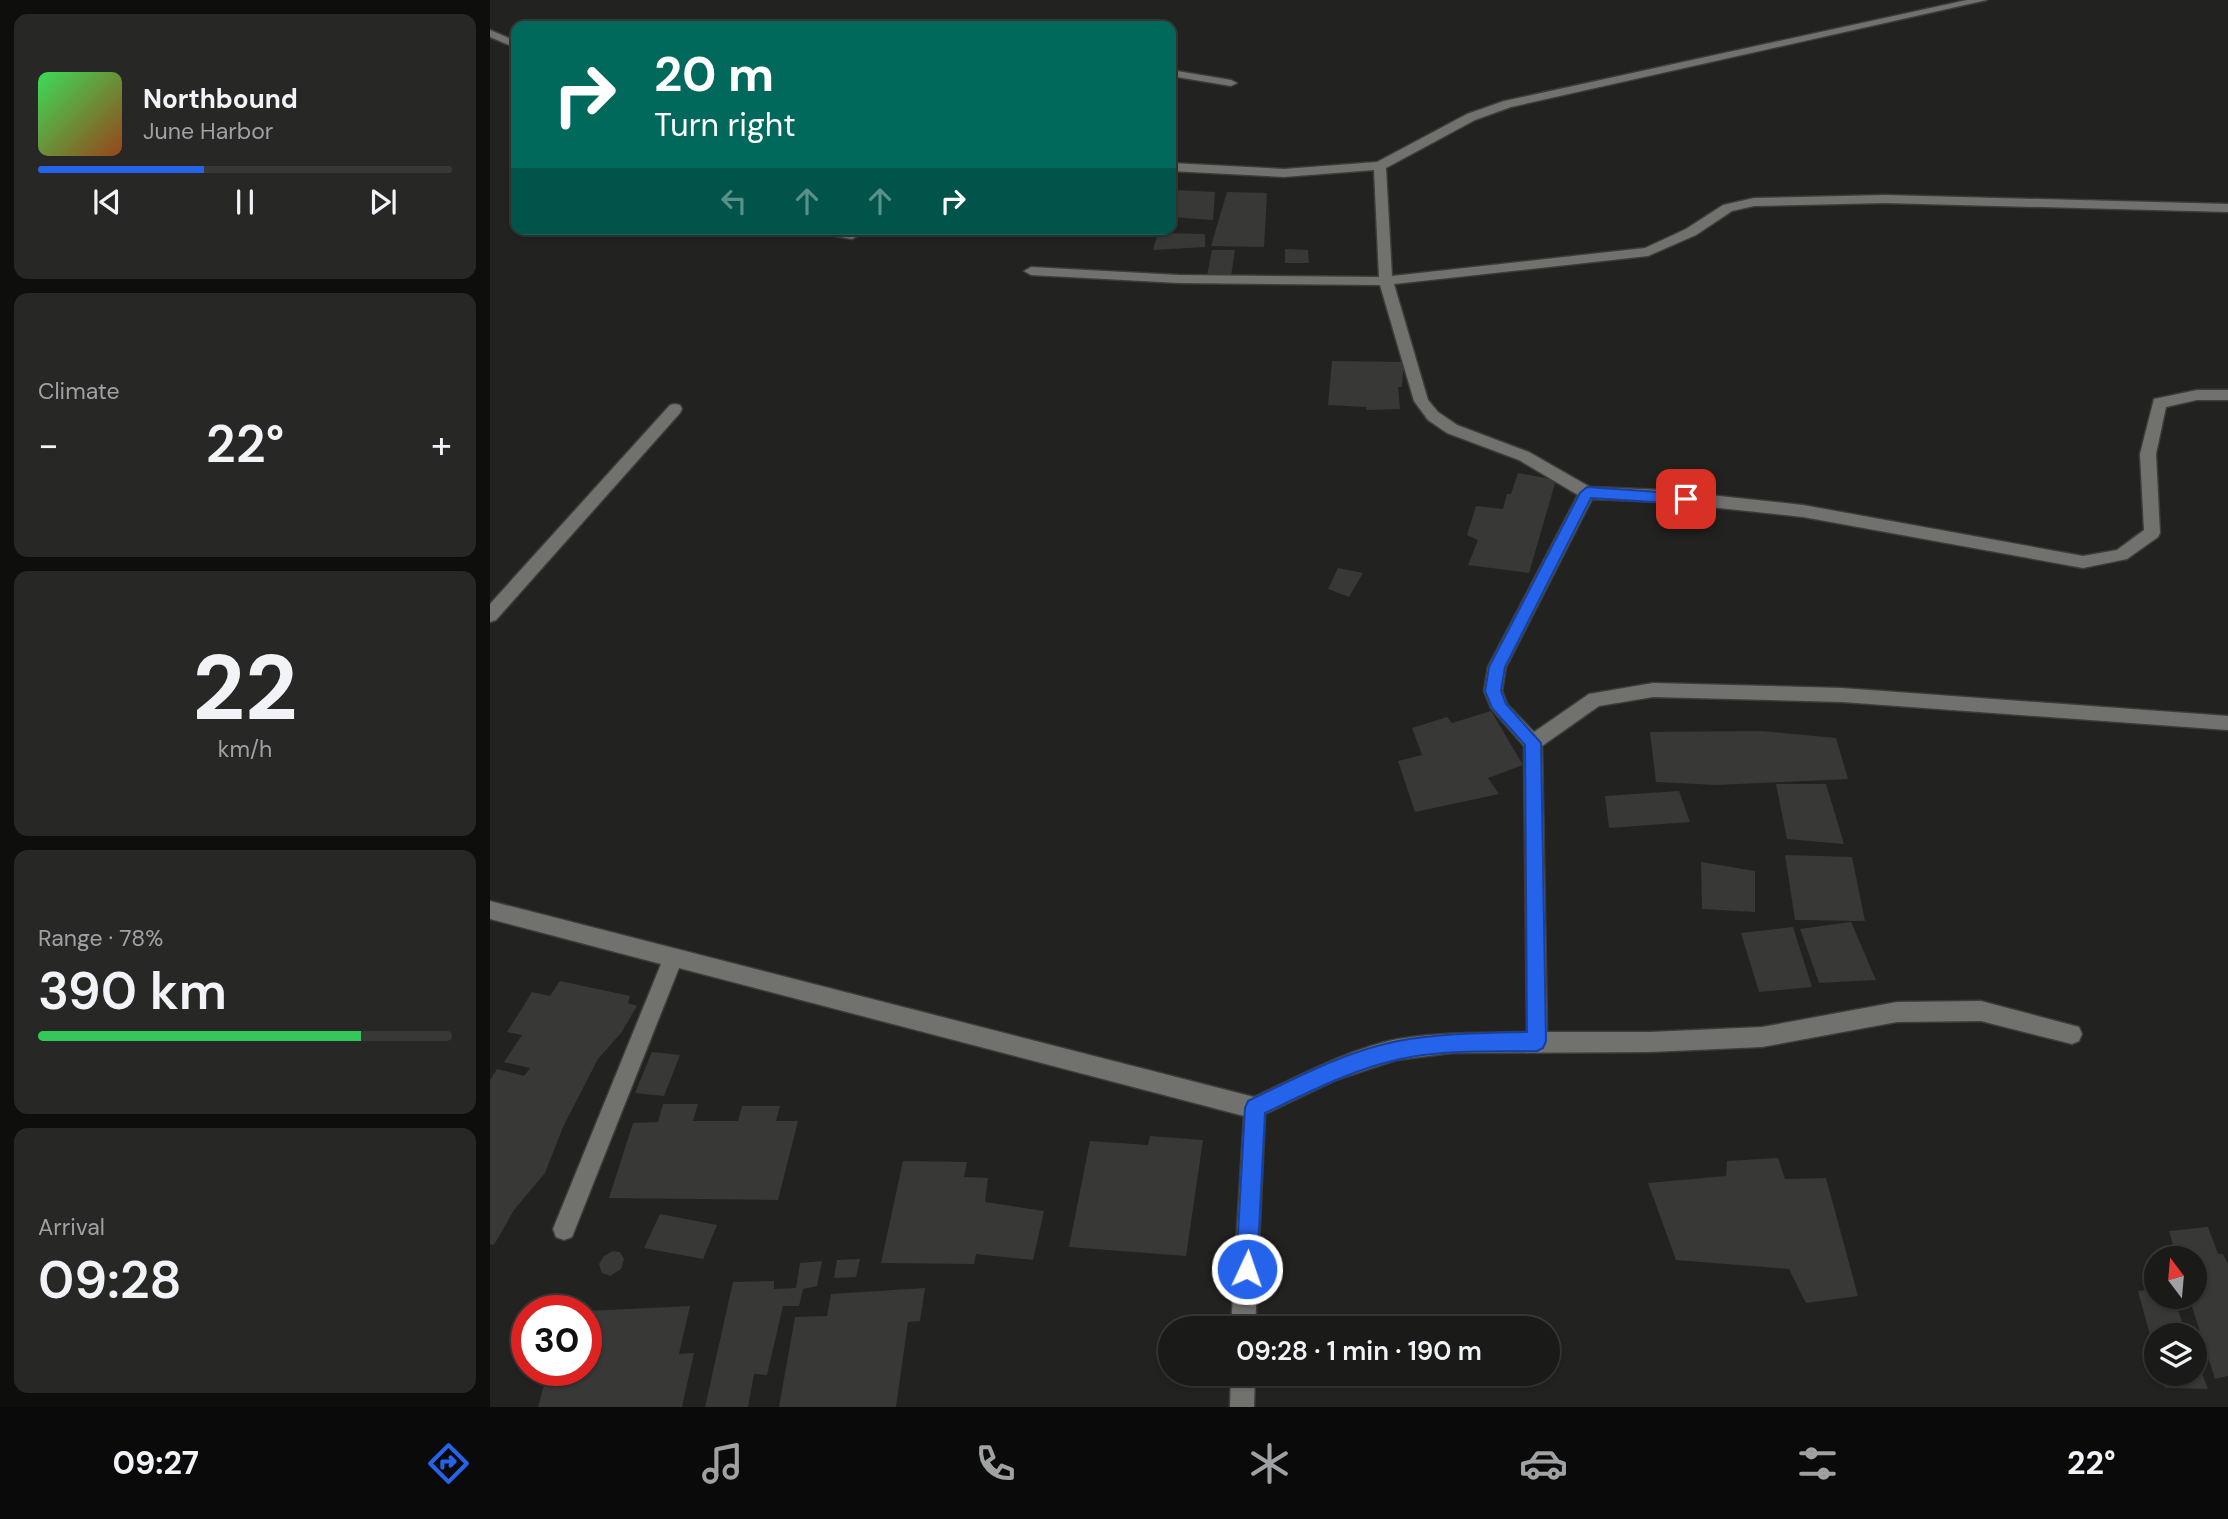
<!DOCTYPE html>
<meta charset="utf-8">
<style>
body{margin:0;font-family:"DM Sans",sans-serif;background:#272725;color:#f1f3f6;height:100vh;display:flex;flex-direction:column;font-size:26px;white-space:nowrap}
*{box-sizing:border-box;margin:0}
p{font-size:23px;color:#9fa1a2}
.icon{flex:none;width:38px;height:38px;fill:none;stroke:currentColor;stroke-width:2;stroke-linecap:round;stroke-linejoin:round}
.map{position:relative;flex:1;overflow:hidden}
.panel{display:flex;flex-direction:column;gap:14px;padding:14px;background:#0e0e0d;width:490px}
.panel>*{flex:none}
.top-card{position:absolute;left:21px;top:21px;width:665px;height:214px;border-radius:14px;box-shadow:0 2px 5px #0004,0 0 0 2px #383837;background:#00695c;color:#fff;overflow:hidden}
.needle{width:46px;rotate:344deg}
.tools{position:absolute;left:1654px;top:1246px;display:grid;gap:14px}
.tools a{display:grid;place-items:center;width:63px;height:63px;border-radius:50%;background:#1a1a18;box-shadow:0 2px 5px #0004,0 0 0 2px #383837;font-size:35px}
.speed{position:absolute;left:21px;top:1295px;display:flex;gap:14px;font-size:35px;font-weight:700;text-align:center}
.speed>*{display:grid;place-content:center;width:91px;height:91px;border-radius:50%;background:#1a1a18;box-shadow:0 2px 5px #0004,0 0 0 2px #383837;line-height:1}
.speed .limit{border:10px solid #d22;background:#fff;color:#111}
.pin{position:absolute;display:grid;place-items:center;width:60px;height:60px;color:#fff;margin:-30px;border-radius:14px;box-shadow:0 4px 10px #0006}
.me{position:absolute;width:77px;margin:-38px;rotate:3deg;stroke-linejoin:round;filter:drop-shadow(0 0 5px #0008)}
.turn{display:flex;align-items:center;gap:24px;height:147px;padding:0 28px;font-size:32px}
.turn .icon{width:91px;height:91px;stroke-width:2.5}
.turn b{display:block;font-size:49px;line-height:60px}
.lanes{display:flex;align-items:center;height:66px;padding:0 28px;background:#0003;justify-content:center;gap:35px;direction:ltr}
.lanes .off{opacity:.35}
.big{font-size:52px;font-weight:600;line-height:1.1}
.panel .card{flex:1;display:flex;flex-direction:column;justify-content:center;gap:10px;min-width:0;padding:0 24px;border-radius:14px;background:#272725}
.panel .dial{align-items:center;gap:0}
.dial b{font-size:91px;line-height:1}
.song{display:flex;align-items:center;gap:21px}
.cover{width:84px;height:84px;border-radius:10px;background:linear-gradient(135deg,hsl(130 70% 55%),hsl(20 70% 35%))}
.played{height:7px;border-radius:4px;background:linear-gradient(90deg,#2563eb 40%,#383837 40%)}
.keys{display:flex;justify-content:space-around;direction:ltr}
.heat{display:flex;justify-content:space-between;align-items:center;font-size:38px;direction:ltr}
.charge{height:10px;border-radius:5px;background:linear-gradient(90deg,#34c759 78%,#383837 0)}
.trip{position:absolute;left:668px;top:1316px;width:402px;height:70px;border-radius:35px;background:#1a1a18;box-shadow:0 2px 5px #0004,0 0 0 2px #383837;font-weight:600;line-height:70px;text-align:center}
.tab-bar{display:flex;height:112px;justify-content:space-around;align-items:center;background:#0a0a0a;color:#9fa1a2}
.tab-bar .icon{width:49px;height:49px}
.tab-bar .active{color:#2563eb}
.tab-bar b{font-size:32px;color:#f1f3f6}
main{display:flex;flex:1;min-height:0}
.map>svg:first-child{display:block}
</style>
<main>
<section class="panel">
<div class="card">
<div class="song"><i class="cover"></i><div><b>Northbound</b><p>June Harbor</p></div></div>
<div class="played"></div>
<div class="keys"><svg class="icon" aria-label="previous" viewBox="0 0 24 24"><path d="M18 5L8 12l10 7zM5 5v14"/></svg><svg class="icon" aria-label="pause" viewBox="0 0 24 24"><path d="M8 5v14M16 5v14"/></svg><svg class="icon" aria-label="next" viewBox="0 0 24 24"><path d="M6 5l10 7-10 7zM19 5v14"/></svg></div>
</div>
<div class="card"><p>Climate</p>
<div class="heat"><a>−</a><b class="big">22°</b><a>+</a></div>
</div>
<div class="card dial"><b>22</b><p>km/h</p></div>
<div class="card"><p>Range · 78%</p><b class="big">390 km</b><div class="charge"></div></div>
<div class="card"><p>Arrival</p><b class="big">09:28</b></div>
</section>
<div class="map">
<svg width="1738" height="1407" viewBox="0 0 1738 1407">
<rect width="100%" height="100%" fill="#222220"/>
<path fill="#383936" d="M686,190L725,192L723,220L681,217Z
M737,192L777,193L774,247L721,246Z
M668,233L715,234V247L663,250Z
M795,249L818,250L819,263H795Z
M722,250H745L741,276H717Z
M842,361L914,362L912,387H908L910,409L876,410L877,407L838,405Z
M1028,473L1066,480L1039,573L978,565L988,540L977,535L986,506L1013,509L1017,494H1021Z
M848,568L873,573L859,597L838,589Z
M1001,711L1033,765L998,778L1009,794L925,812L908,761L932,755L922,728L957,717L962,723Z
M1272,731L1346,738L1358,779L1226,785L1166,782L1160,732Z
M1286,784H1336L1354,844L1297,839Z
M1189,791L1200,822L1119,828L1115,796Z
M1295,855L1362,857L1375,921L1305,920Z
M1211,862L1265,871V912L1212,909Z
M1361,922L1386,980L1329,983L1310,929Z
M1303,927L1322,987L1269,992L1251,933Z
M70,981L140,996L138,1003L147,1006L131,1033L108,1059L73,1127L55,1173L24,1210L4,1245L0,1244V1080L7,1069L34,1076L40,1068L14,1062L32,1035L17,1032L42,992L60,996Z
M162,1052L190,1055L174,1096L145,1093Z
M173,1104H208L203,1121H248L252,1106H290L286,1121H308L288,1200L119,1198L143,1123L168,1122Z
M660,1136L713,1140L696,1256L579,1247L600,1141L658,1145Z
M1288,1158L1295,1179L1336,1178L1368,1296L1316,1303L1299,1269L1186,1260L1158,1183L1236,1176L1237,1161Z
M413,1161L477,1162L474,1177L498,1178L495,1202L554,1211L543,1260L486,1254L484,1264L391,1263Z
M170,1214L227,1225L213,1259L154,1248Z
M1718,1227L1728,1254H1733L1738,1264V1376L1725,1379L1699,1297H1704V1258H1687L1679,1231Z
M123,1251L130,1252L134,1259L131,1269L120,1276L112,1273L109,1264L114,1256Z
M370,1259L366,1277L344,1278L347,1260Z
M332,1261L327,1286L313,1289L309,1306H293L277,1375L264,1374L258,1407H215L243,1282L284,1281V1289L306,1288L310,1263Z
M435,1288L430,1321L418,1322L406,1407H289L305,1317L337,1316L341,1294Z
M1666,1289V1297H1683L1697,1335H1666L1665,1353L1648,1291Z
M200,1306L189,1354L204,1353L192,1407H48L58,1370H96L97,1311Z
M1705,1355L1718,1389L1675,1388L1671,1374H1704Z"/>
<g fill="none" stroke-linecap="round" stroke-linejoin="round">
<g stroke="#3c3d3b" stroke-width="3">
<path id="minor" d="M1477,0H1497L1021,107L985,120L896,168L902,276L1155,248L1196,229L1233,205L1264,198L1395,195L1738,204V212L1395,203L1264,206L1242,211L1206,235L1158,256L904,284L938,400L948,412L967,425L1039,452L1100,487L1173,490L1313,505L1593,556L1627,550L1654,530L1650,454L1664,399L1707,390H1738V400H1707L1676,407L1666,454L1670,533L1668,537L1637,559L1593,568L1313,517L1173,502L1102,499L1016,667L1012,691L1017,704L1044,732L1099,694L1163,683L1352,688L1738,716V730L1352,702L1163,697L1109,706L1052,746L1057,1032H1160L1272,1027L1407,1002L1491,1001L1589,1027L1592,1034L1589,1041L1582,1044L1491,1021L1407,1022L1272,1047L1160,1052L961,1053L906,1060L846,1080L775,1114L765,1328H741L754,1116L189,968L82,1237L74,1240L66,1237L63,1229L171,964L0,919V901L764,1097C810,1076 858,1049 908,1039C951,1032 994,1033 1037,1032L1034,746L1001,708L994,691L998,667L1088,495L1029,460L957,433L938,420L924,401L890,285L689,283L541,275L534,271L541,267L689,275L889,277L884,170L794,177L681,171V163L794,169L887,162L977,114L1014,101Z
M0,30L26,41V48L0,37Z
M681,70L741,80L747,83L741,86L681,76Z
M322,229H352L369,235L362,239L328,233Z
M185,404L190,405L192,409L190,413L6,620L0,622V604L180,405Z
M741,1374H765L764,1407H740Z"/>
</g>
<use href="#minor" fill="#71716e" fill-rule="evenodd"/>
</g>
<path fill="#2563eb" stroke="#184099" stroke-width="2" d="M1097,487L1196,494L1204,499L1196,504L1101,498L1015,667L1011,691L1016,704L1051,743L1056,1041L1053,1048L1047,1051C1000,1052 951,1049 906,1060C859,1071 817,1093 775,1113L767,1269L764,1276L757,1279L749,1276L746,1269L755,1108L758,1101C806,1078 856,1051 908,1041C951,1033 994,1033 1037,1032L1035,745L1002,708L995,691L999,667L1090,493Z"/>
</svg>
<div class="tools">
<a><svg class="needle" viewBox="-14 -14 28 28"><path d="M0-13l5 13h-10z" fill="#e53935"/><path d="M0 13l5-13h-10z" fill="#9fa1a2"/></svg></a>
<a><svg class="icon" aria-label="layers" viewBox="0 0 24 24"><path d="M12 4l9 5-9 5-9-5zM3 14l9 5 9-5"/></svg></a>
</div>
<div class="speed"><div class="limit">30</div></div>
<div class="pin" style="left:1196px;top:499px;background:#d93025"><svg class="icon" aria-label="arrive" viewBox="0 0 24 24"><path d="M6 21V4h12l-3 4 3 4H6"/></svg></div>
<svg class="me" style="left:757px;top:1269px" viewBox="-20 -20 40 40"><circle r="17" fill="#2563eb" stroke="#fff" stroke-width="3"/><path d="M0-11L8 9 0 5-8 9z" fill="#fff"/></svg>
<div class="trip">09:28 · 1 min · 190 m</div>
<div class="top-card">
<div class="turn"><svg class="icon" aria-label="right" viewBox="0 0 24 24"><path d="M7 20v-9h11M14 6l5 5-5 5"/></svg><div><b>20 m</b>Turn right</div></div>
<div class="lanes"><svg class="icon off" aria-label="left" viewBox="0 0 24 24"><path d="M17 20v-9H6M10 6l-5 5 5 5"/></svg><svg class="icon off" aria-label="ahead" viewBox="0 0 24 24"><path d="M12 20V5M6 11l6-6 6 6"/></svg><svg class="icon off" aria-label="ahead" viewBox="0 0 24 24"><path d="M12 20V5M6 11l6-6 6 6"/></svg><svg class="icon" aria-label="right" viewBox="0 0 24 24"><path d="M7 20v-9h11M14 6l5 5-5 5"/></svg></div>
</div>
</div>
</main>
<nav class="tab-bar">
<b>09:27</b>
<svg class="icon active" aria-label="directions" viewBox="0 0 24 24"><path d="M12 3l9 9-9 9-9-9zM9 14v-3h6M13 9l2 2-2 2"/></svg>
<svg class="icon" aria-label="music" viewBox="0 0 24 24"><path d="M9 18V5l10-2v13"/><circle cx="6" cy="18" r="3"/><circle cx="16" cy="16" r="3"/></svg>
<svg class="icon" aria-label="phone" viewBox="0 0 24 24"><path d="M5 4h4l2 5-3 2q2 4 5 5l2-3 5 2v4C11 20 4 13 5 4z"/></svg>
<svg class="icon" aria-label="climate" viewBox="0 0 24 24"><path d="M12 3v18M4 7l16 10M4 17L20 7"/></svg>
<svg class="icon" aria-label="car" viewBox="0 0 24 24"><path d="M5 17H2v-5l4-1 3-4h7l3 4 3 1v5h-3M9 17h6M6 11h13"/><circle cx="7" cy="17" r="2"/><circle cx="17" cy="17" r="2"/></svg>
<svg class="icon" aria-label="filters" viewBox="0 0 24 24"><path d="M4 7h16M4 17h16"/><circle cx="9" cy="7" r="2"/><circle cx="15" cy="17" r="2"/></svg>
<b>22°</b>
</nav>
